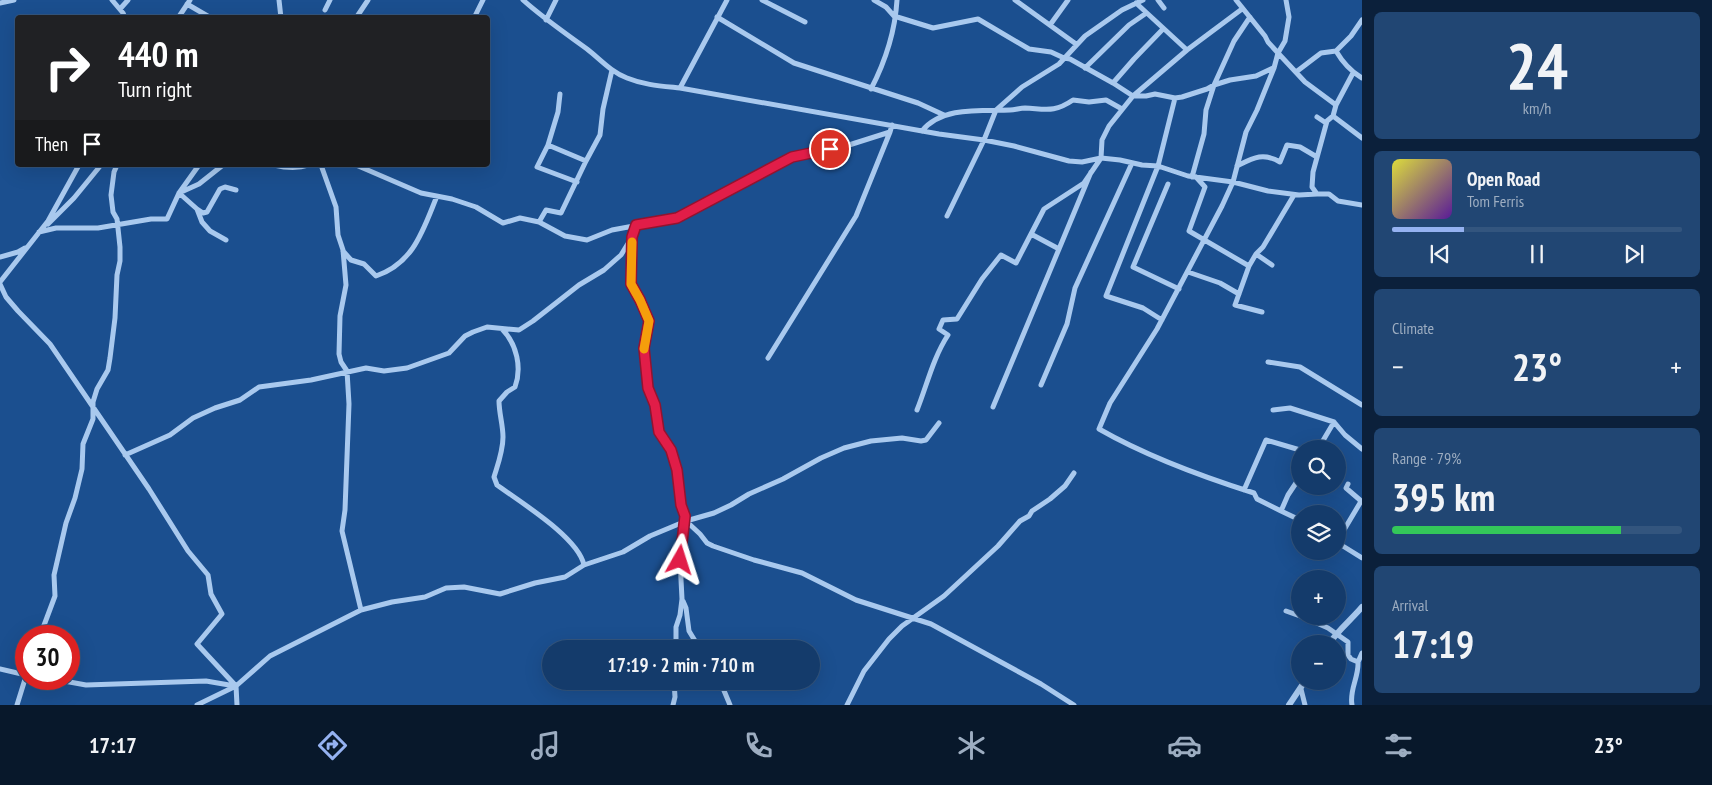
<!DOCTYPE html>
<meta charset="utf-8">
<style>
body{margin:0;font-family:"PT Sans Narrow",sans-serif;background:#214673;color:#f1f3f6;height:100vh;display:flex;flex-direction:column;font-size:19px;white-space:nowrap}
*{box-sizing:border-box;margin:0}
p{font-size:16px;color:#9dadc1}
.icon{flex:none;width:28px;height:28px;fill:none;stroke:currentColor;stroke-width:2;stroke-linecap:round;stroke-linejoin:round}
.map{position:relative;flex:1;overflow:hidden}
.panel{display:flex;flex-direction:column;gap:12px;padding:12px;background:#0b203b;width:350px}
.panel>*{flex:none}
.banner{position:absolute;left:15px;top:15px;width:475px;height:152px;border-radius:5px;box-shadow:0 5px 20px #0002,0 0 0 1px #33557e;background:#202124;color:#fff;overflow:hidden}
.controls{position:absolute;left:1291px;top:440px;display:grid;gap:10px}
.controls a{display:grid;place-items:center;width:55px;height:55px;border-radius:50%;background:#143b6b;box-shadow:0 5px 20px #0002,0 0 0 1px #33557e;font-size:25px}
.speed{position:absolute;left:15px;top:625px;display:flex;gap:10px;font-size:25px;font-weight:700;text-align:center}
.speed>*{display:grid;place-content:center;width:65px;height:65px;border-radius:50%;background:#143b6b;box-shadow:0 5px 20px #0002,0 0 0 1px #33557e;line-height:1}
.speed .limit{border:8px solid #d22;background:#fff;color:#111}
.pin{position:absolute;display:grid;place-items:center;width:42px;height:42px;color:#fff;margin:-21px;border:2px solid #fff;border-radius:50%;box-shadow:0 1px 5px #0007}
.me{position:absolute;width:55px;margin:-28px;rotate:6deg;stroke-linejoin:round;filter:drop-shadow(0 0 4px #0008)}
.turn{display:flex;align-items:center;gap:18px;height:105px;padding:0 20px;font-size:22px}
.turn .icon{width:65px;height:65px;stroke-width:2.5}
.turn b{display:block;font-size:35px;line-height:42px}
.then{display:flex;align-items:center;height:48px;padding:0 20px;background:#0003;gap:10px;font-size:19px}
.big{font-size:38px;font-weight:700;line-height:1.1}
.panel .card{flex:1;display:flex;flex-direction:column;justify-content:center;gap:8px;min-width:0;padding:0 18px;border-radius:8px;background:#214673}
.panel .dial{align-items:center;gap:0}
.dial b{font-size:65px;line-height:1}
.song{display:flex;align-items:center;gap:15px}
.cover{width:60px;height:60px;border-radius:8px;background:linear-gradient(135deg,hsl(60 70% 55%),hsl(270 70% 35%))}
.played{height:5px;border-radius:2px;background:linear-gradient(90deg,#95b2f1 25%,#33557e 25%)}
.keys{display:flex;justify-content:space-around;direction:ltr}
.heat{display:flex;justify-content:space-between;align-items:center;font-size:28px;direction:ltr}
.charge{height:8px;border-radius:4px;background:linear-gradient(90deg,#34c759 79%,#33557e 0)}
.trip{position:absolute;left:542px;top:640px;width:278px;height:50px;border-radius:25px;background:#143b6b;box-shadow:0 5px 20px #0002,0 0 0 1px #33557e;font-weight:700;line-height:50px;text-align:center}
.dock{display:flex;height:80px;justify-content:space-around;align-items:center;background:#08182b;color:#9dadc1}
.dock .icon{width:35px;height:35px}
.dock .current{color:#95b2f1}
.dock b{font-size:22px;color:#f1f3f6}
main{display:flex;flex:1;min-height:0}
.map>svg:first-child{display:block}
</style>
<main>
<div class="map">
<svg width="1362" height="705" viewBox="0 0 1362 705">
<rect width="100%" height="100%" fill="#1b4f8f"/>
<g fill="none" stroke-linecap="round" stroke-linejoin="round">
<path stroke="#a9c9ee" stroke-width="5" d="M112,0L123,13L125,18
M279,0L281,18
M523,0C543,18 565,33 587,49C600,59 611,72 627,78C644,85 661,86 680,88L939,134L984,140L1014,146L1069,161L1082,162L1101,158L1120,160L1142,165L1158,166L1188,176L1233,182L1268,191L1299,195L1317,194
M762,0L805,22
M874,0L886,7L894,16L933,28L978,19L1029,49L1051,52L1064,58L1070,59L1113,83L1133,96H1146L1155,94L1175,98L1182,97L1207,89L1214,85L1230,80L1256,76L1273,68
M1015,0L1076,44
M1158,0L1164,8
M1236,0L1265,36L1268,42L1278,53L1274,68L1257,110L1246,132L1233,182L1222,206L1157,329L1110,403L1099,429C1148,457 1200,476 1254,493L1257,499L1281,511
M1286,0L1289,17L1285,41L1278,53L1305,82L1336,105L1333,116L1327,121L1313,172L1312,187L1317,194H1329L1338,201L1362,205
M0,3L14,0
M1136,3L1187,50
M187,4L211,18
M120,9L128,0
M325,10L330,0
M717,17L794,63L918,103L944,115
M178,18L190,0
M356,18L368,0
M474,18L483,0
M546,20L556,0
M1050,25L1068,0
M1336,51C1343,63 1350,71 1362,78
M1085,68L1129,25L1145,14
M1296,72L1321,53L1336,51L1351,36L1362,20
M1113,83L1134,59L1163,29
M680,88L727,0
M871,89C886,60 895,33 897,0
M560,94L558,112L548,145L586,161
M1336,105L1353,73
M1333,116L1362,138
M1317,117L1326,123
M922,131C942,106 982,111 1010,110C1015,110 1020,108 1025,108C1046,109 1054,113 1073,100L1089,102L1106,100L1122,109
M548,145L537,167L577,182
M223,165L199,184L179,193L197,209L202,222L210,231L226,240
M274,165C286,168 297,169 309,165
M321,165L336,207L338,235L343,250L346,285L340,316L339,354L341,362L347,371L349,404L345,510L342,531L361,610
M356,165L421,193L452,199L476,207L503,223L520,218L539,222L565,236L587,240L612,230L677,218L792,157L849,145L890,132L892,125
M1237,166C1253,158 1263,152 1280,162L1287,145L1300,147L1317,157
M1091,172L1059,249L1031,234L1044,209L1084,183L1101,158L1102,140L1109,126L1133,96L1187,50L1242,9
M1192,177L1204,134L1206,110L1214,85L1234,41L1250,17
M1196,177L1205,187L1189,231L1249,266L1256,254L1272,265
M1168,184L1133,267L1179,289
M197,209L203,213L207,212L220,189L225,187L236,190
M947,216L984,140L996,110L1022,87L1059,64L1085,36L1122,10L1143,0
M539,222L546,210L561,213L586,161L600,135L603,109L612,70
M48,224L74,198L101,165
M39,232L56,228H98L151,219H167L179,193L199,165
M632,238L631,284L640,300L649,321L644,348L649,388L655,405L659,432L671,450L677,470L681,505L685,517L680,560L682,599L680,615L676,627V649
M343,251L351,260L364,264L376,276C414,263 423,230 437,196
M1256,254L1263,247L1294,195
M0,257L18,252L25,248
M1249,266L1235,305L1262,312
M1188,272L1220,283L1239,294
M0,282L48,221L79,165
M0,284L6,297L18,311L50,344L149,489L188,551L208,575L211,594L222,614L197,644L236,686L237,705
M1162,320L1143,308L1106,296L1158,166L1175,98
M502,329C517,344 522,368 515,387L507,392L499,401C499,413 503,425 503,437C503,451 498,464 494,477L497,485C520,502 578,537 584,565
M768,358L856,216L890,132
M1268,362L1300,367L1362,405
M1041,385L1067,324L1075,288L1132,163
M993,407L1059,249
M917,410C927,385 933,358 948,335L939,329L943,320L957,319L982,279L1001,255L1016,263L1031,234
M1273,410L1290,408L1334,422L1345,435L1362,449
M1318,449L1334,422
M125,455L170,435L193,418L215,408L240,400L259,387L311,380L366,368L384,371L407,368L449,353L465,336L473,332L487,327L519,330L533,321L579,285L604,270L621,255L632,237L636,225
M1300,477L1288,495L1281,511L1300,520
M1244,490L1266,440L1300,450
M686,521L700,534L707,543L713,546L754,560L802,573L856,600L931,624L1041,684L1074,705
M1338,540L1360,503V500L1346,488L1348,484
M1338,543L1362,558
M683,601L686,608L689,631L700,649
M1286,611L1300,616
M1301,616L1328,628L1348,642V655L1351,659L1358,662C1359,677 1349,690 1352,705
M40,636L55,596L54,575L66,523L75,498L82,469L83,444L93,419V402L97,389L108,370L110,358L115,318L117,275L120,261V247L117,219L113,212L111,195L114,172L117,165
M1358,662L1362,653
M0,669L26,675
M53,679L86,685L206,681L235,686
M720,681L730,705
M1301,689L1305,705
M17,705L26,676
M197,705L236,686L270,656L361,610L392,602L425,597L446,588L464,587L500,594L535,583L565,577L584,565L623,552L650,536L686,521L714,513L731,505L749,494L783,479L821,458L844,448L871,441L902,438L921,441L926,440L939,423
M673,705L675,697L674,681
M847,705L864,671L889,639L902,626L944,596L998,546L1020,521L1029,516L1032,511L1050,499L1065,486L1074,473"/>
<path stroke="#a9c9ee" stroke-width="6" d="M1329,644C1338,630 1351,620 1362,607
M1289,705L1305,681"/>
</g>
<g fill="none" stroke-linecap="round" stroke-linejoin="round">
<g stroke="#92132f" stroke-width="12">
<path id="route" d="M680,560L685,516L681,505L677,470L671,450L659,432L655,405L648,388L644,348L649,321L640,300L631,284L632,237L636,225L677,218L792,157L830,149"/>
</g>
<use href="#route" stroke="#e11d48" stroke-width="9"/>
<path stroke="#f59e0b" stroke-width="9" d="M632,242L631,284L640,300L649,321L644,349"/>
</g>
</svg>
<div class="controls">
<a><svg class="icon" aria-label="search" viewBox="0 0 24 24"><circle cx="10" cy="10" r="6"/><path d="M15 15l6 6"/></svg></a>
<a><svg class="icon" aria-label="layers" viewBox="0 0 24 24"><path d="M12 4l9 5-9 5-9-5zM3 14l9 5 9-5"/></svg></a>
<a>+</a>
<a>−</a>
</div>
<div class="speed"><div class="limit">30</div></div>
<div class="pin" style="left:830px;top:149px;background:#d93025"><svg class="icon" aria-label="arrive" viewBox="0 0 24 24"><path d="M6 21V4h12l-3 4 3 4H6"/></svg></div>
<svg class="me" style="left:680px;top:560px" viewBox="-20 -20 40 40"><path d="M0-17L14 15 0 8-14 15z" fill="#e11d48" stroke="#fff" stroke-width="4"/></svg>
<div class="trip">17:19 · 2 min · 710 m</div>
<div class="banner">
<div class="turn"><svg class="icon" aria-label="right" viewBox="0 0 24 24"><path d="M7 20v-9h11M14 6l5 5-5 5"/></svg><div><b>440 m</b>Turn right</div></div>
<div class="then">Then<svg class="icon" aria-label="arrive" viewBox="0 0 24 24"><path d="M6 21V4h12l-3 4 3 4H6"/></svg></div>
</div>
</div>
<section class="panel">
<div class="card dial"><b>24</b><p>km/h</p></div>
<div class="card">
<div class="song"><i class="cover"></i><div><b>Open Road</b><p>Tom Ferris</p></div></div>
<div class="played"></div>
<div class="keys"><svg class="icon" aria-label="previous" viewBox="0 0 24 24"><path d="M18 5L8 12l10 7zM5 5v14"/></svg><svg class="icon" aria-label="pause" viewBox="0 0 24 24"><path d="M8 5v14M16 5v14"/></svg><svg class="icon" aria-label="next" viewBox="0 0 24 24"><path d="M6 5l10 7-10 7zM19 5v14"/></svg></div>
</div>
<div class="card"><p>Climate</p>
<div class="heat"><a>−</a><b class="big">23°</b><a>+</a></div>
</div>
<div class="card"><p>Range · 79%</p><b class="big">395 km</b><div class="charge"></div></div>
<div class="card"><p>Arrival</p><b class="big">17:19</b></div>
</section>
</main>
<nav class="dock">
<b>17:17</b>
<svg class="icon current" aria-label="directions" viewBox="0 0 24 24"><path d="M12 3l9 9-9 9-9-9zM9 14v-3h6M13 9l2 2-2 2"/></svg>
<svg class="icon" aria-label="music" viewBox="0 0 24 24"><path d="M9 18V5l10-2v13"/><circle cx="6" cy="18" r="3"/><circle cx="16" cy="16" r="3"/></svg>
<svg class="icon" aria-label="phone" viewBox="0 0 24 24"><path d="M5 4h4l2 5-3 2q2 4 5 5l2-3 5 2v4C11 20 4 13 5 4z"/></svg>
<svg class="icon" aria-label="climate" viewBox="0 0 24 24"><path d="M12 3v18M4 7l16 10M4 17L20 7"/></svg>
<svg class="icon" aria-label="car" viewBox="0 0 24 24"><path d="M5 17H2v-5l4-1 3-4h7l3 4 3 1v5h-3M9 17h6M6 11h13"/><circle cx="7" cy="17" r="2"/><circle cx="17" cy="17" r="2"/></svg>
<svg class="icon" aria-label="filters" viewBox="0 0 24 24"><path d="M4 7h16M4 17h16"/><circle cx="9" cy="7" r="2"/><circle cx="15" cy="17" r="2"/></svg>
<b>23°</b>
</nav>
